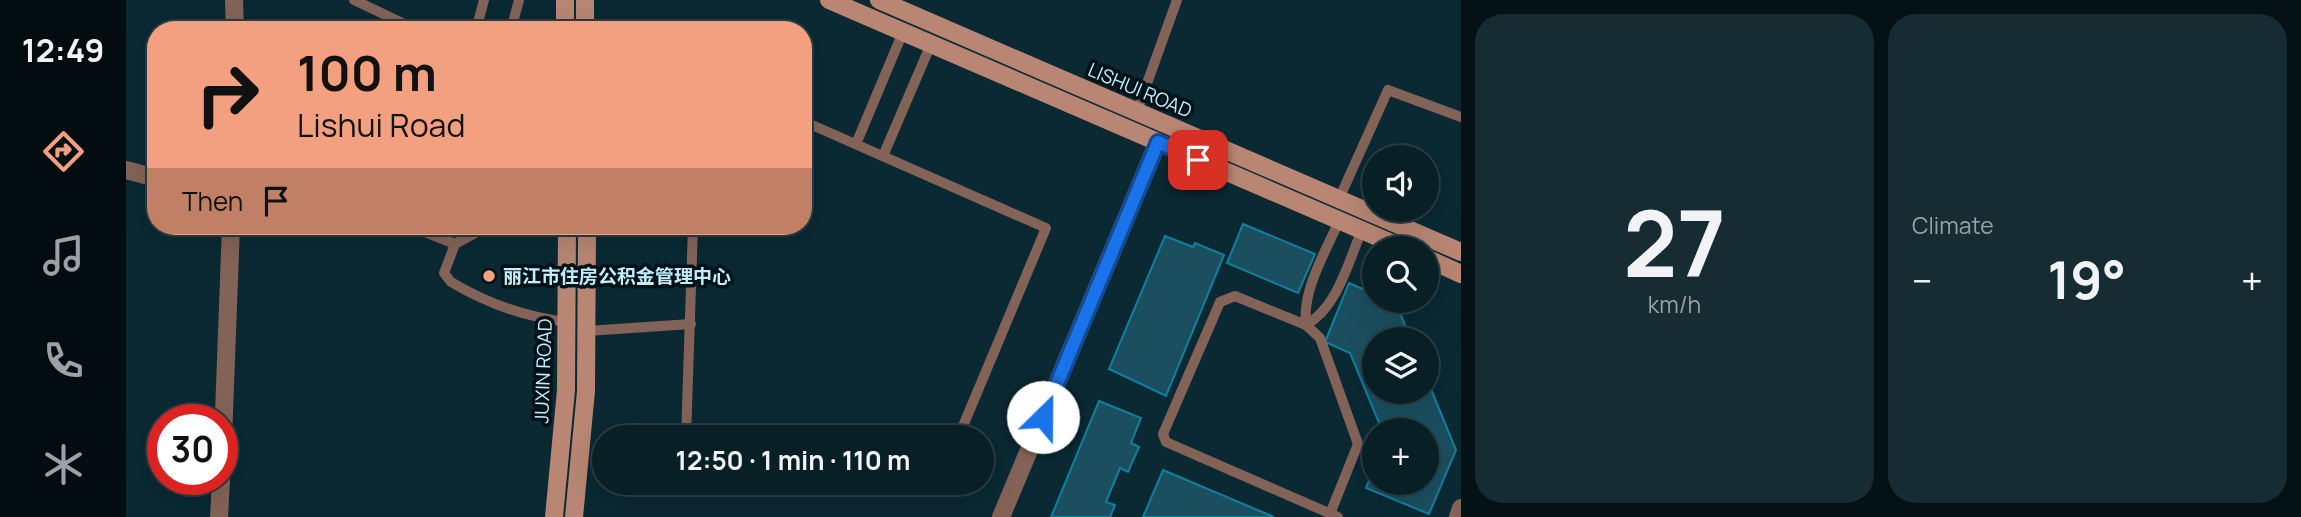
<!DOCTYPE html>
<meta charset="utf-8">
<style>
body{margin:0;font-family:Manrope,"Noto Sans SC",sans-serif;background:#162c32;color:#f1f3f6;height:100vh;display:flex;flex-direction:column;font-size:26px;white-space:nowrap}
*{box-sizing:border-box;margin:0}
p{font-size:23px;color:#98a2a7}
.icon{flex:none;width:38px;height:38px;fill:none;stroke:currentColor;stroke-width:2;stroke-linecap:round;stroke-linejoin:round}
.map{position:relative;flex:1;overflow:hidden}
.panel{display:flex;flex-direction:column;gap:14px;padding:14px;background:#041115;width:840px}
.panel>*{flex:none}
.top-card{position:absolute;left:21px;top:21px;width:665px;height:214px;border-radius:28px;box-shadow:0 7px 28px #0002,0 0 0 2px #293d43;background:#f2a080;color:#111;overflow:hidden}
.controls{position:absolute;left:1236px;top:145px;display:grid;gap:14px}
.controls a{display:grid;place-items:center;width:77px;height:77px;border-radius:50%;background:#081f26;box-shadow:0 7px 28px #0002,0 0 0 2px #293d43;font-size:35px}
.speed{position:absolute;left:21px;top:404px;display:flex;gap:14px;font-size:35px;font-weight:700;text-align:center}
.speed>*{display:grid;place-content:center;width:91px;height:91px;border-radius:50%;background:#081f26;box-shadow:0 7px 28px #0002,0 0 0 2px #293d43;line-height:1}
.speed .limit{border:10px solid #d22;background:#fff;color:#111}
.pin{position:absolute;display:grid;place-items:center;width:60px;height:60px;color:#fff;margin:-30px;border-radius:14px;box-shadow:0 4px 10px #0006}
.me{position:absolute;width:77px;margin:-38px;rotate:23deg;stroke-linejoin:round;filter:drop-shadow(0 0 5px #0008)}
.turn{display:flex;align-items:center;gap:24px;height:147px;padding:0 35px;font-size:32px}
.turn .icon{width:91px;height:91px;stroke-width:2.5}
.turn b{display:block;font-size:49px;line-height:60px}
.then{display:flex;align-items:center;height:66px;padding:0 35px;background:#0003;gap:14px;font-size:26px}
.big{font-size:52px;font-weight:700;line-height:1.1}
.panel .tile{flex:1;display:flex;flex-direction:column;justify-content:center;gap:10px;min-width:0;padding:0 24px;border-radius:28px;background:#162c32}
.panel .dial{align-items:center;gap:0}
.dial b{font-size:91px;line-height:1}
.heat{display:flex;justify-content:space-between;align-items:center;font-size:38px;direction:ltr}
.panel .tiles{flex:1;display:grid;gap:14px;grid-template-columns:repeat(2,1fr)}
.trip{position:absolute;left:466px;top:425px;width:402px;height:70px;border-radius:35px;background:#081f26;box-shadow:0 7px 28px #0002,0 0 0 2px #293d43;font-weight:700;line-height:70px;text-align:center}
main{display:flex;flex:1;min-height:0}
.menu{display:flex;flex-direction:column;width:126px;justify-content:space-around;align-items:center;background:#030c0f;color:#98a2a7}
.menu .icon{width:49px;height:49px}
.menu .active{color:#f2a080}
.menu b{font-size:32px;color:#f1f3f6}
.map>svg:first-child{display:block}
</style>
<main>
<nav class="menu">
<b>12:49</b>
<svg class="icon active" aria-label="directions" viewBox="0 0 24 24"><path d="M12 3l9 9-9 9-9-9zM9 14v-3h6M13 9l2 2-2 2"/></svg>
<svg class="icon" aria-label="music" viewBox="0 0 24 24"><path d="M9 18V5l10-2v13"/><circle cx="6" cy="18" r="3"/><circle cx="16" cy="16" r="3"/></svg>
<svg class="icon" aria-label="phone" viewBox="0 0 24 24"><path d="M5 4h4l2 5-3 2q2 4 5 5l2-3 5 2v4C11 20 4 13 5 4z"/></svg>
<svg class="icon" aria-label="climate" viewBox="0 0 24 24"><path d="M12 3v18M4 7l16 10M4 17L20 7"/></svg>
</nav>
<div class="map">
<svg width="1335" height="517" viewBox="0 0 1335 517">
<rect width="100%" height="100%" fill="#0a2933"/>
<path fill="#1b4f5f" stroke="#0f81a0" stroke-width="2" d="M1117,224L1189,254L1172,293L1101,263Z
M1039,236L1067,247L1069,243L1098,255L1040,396L983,369Z
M1223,283L1248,294V301L1270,303L1285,340H1248V392H1300V377L1330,450L1303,514L1240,488L1248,468V483H1300V430H1256L1224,353L1199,342Z
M973,401L1015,418L1005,443L1013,447L1002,472L994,468L980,502L989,505L984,517H925Z
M1037,470L1148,517H1017Z"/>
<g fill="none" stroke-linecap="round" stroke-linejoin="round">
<path stroke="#836357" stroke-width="10" d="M228,0L291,30
M350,30L358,0
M385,30L393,0
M1011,111L1051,0
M677,121L920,228L832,438
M730,144L777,32
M757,156L805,44
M1213,199L1262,90L1335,117
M284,226L329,244L351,232L353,226
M329,244L318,273L325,282C362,304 398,317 441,322
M1180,325C1212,307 1222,262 1236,230
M1180,325C1176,290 1199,253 1213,221
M461,331L565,324
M560,438L567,226
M1204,514L1232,444L1194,338L1180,325L1109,296L1094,302L1037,434L1040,442L1212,517"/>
<path stroke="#836357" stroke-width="18" d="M108,0L109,30
M0,170L30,178
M96,466L105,226
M93,517L95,480
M875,517L1032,142
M1332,517L1335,508"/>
<path stroke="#b88673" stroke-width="18" d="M439,0V30
M459,0V30
M703,0L1277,248
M753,0L1335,252
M1300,258L1335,274
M428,517L440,390L441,226
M448,517L460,391L461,226"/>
</g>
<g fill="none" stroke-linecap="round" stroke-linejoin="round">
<g stroke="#114b97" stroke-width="18">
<path id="route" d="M917,417L1032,142L1072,160"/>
</g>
<use href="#route" stroke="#1a73e8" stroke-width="12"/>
</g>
<circle fill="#f2a080" stroke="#001117" stroke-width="2.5" cx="363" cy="276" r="7"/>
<g text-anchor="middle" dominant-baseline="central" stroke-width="7" stroke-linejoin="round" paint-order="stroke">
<g font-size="19" fill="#c1edfd" stroke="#001117">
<text transform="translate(1014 90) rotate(23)">LISHUI ROAD</text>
<text transform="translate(417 371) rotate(-88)">JUXIN ROAD</text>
</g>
<g font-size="19" font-weight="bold" fill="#c1edfd" stroke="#001117" text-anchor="start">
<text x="377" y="276">丽江市住房公积金管理中心</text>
</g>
</g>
</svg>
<div class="controls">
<a><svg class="icon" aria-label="sound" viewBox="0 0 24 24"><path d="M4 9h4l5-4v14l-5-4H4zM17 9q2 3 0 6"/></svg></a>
<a><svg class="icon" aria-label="search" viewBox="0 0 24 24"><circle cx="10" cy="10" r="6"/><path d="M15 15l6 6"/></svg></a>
<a><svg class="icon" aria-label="layers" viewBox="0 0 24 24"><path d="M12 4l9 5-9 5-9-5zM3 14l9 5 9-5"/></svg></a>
<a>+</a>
</div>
<div class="speed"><div class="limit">30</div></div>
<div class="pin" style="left:1072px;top:160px;background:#d93025"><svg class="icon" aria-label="arrive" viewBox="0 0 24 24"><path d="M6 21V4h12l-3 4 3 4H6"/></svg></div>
<svg class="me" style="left:917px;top:417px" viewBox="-20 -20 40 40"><circle r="19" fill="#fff"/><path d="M0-13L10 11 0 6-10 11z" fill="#1a73e8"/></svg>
<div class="trip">12:50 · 1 min · 110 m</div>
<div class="top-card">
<div class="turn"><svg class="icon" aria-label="right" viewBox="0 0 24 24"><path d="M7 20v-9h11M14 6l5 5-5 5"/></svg><div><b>100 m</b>Lishui Road</div></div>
<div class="then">Then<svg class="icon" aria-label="arrive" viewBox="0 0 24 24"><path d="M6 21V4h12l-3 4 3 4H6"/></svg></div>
</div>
</div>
<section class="panel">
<div class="tiles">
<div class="tile dial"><b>27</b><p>km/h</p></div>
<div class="tile"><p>Climate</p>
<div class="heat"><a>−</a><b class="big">19°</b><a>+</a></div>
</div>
</div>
</section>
</main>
